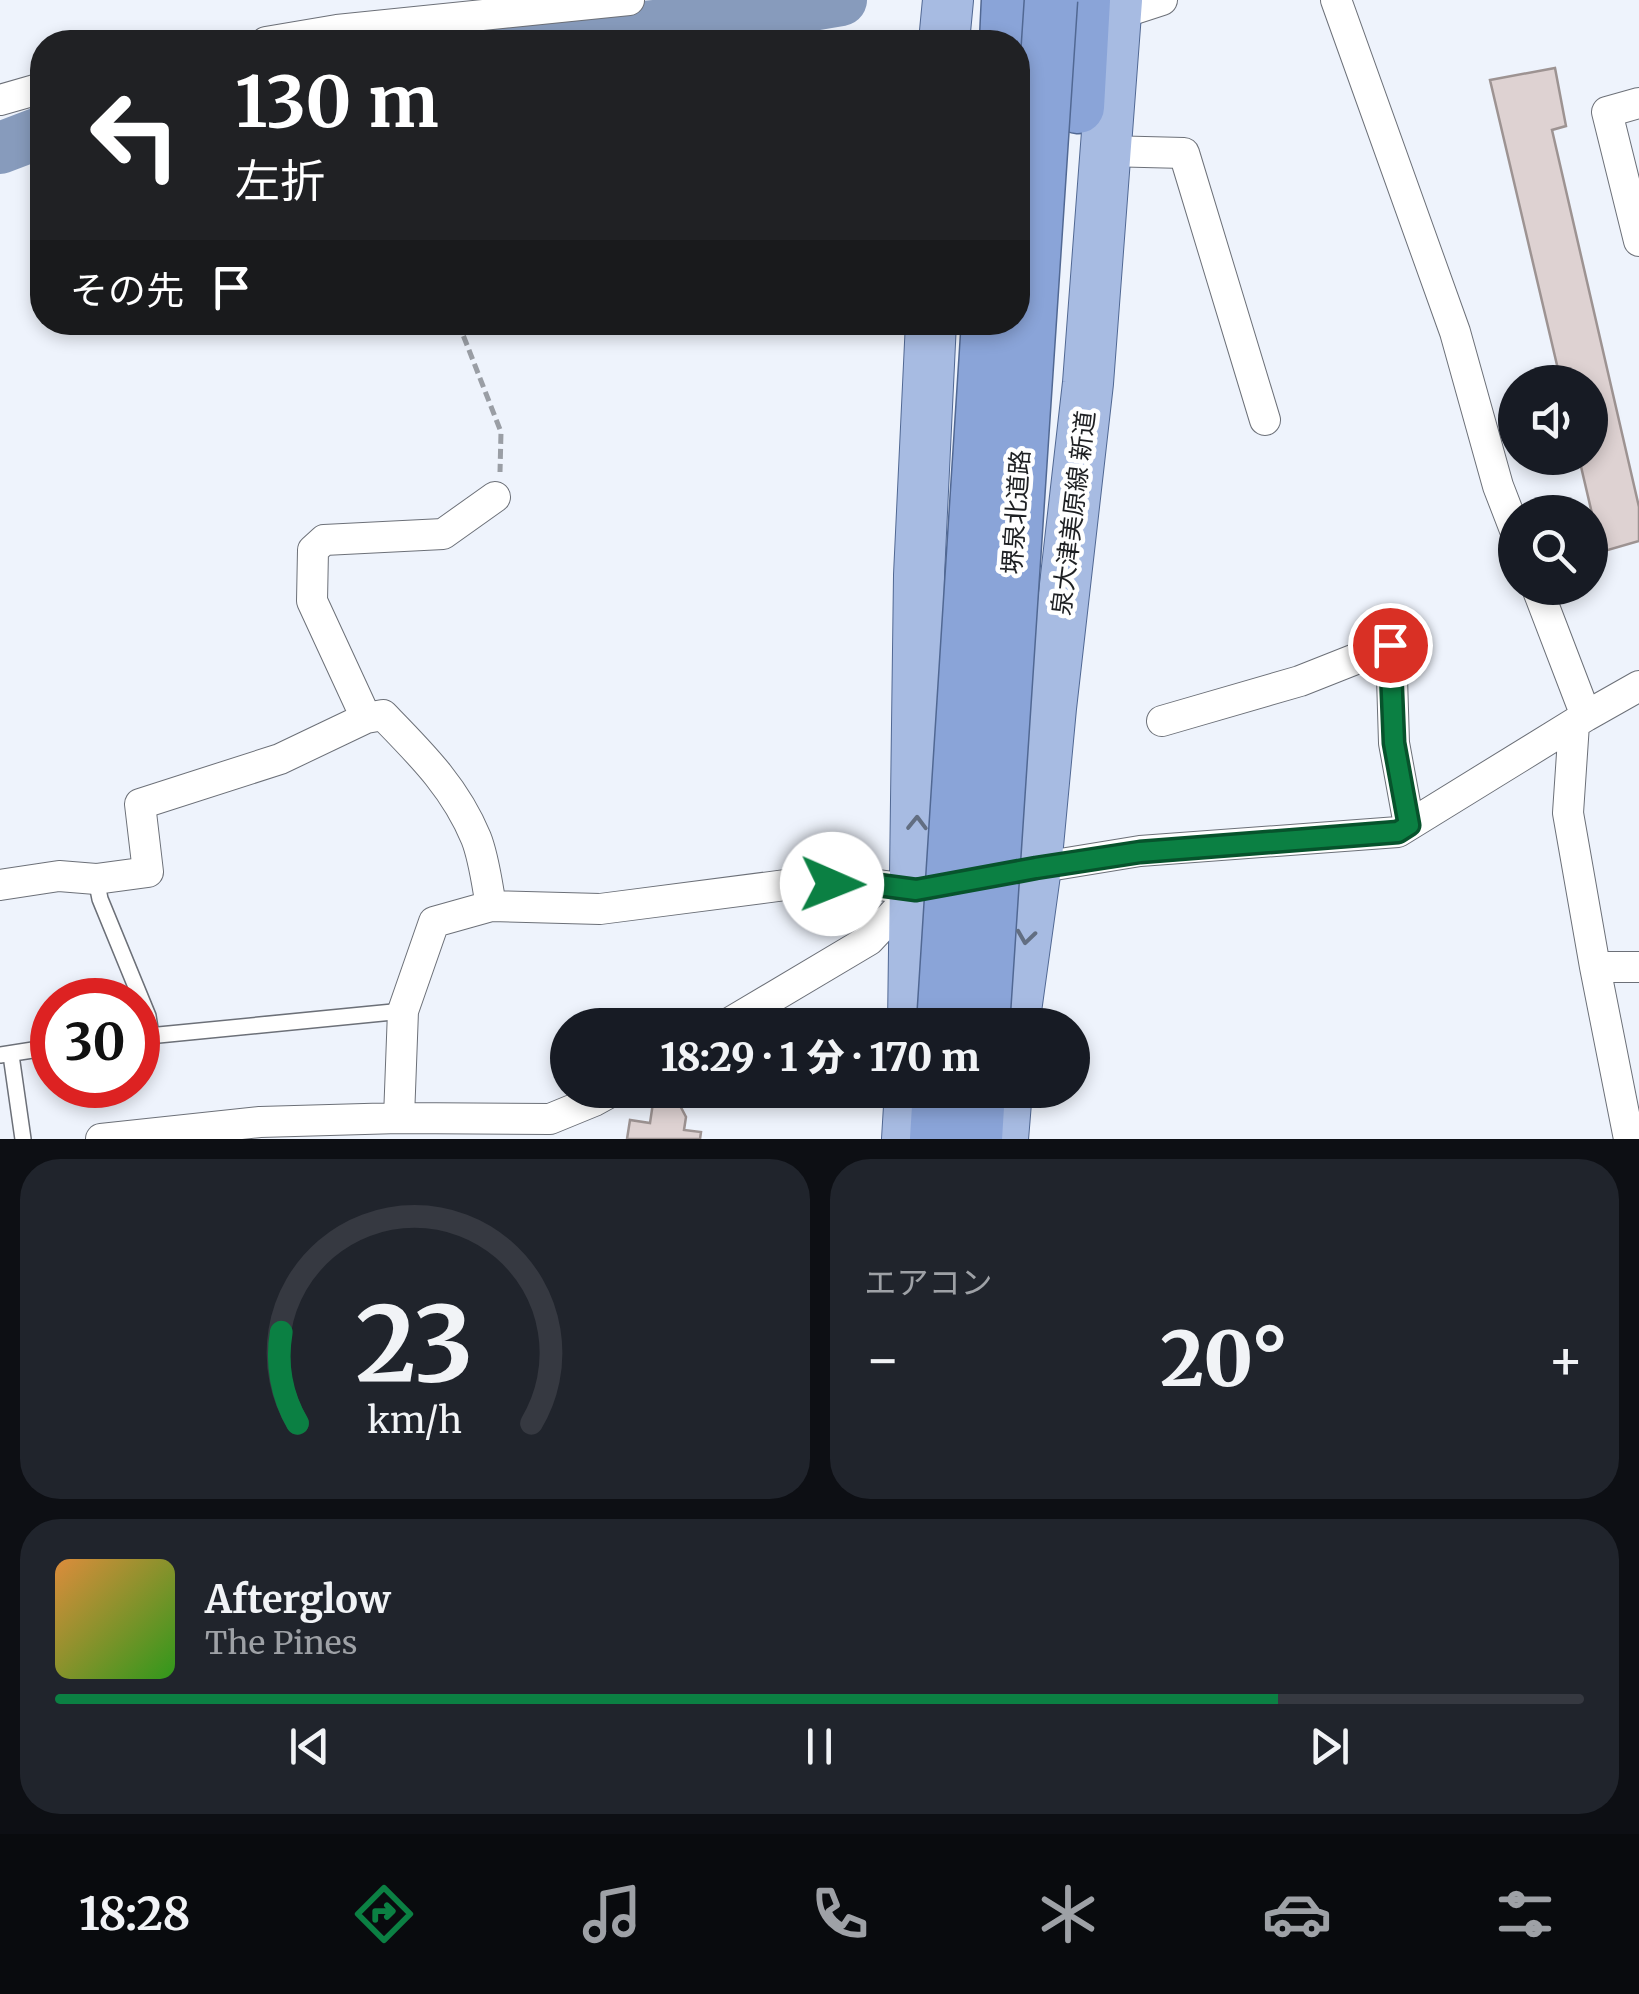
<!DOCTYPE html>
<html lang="ja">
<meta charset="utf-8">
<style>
body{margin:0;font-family:Merriweather,"Noto Sans JP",serif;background:#20242c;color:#f1f3f6;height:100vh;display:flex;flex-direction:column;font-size:38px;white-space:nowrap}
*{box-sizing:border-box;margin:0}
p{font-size:32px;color:#9ea1a6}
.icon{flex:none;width:55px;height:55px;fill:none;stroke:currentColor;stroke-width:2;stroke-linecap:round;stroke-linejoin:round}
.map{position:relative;height:1139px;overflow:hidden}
.details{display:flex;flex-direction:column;gap:20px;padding:20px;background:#0d0f14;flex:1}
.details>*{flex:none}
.top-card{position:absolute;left:30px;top:30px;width:1000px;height:305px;border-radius:40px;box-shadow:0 5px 15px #0003;background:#202124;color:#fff;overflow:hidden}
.controls{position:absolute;left:1498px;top:365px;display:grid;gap:20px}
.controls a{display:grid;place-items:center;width:110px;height:110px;border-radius:50%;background:#171b24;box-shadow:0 5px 15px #0003;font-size:50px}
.speed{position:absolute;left:30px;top:978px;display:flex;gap:20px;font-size:50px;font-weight:700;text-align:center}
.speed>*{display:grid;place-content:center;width:130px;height:130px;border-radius:50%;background:#171b24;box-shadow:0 5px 15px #0003;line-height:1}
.speed .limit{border:15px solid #d22;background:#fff;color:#111}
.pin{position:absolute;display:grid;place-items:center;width:85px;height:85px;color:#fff;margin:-42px;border:5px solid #fff;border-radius:50%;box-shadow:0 2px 10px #0007}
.me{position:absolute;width:110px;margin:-55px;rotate:91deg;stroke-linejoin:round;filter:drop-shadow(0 0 8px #0008)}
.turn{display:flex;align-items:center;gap:35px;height:210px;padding:0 40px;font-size:45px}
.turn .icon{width:130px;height:130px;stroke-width:2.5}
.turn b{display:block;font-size:70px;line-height:85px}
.then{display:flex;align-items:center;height:95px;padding:0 40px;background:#0003;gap:20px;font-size:38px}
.big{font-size:75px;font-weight:800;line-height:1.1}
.details .widget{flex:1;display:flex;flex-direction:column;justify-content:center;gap:15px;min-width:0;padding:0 35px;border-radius:40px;background:#20242c}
.details .dial{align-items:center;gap:0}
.dial svg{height:260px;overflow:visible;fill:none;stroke:#363941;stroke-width:7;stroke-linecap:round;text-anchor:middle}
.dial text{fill:#f1f3f6;stroke:none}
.song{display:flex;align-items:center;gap:30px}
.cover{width:120px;height:120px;border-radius:15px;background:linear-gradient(135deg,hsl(30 70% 55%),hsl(110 70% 35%))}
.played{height:10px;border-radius:5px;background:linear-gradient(90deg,#0b8043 80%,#363941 80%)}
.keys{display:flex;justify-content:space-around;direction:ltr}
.heat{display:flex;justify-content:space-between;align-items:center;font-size:55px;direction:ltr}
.details .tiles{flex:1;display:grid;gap:20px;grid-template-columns:1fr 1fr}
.widget:last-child{grid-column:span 2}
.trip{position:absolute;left:550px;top:1008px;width:540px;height:100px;border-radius:50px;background:#171b24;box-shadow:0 5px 15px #0003;font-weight:800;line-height:100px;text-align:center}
.menu{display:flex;height:160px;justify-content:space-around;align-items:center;background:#090b0e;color:#9ea1a6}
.menu .icon{width:70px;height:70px}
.menu .active{color:#0b8043}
.menu b{font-size:45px;color:#f1f3f6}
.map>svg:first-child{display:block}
</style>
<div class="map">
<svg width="1639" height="1139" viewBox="0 0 1639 1139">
<rect width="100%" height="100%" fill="#eef3fc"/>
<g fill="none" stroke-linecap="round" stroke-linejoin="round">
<path stroke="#879bbc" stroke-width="52" d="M482,42L729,19L841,0
M0,148L42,132"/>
</g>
<path fill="#ded2d2" stroke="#9d9392" stroke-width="2.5" d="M1555,68L1566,126L1552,130L1639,507V541L1601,552L1579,458H1590V382H1561L1490,80Z
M654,1096L676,1098L686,1117L684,1130L701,1132L700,1139H627L630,1120L650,1123Z"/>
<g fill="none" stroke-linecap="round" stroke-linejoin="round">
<g stroke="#6c7078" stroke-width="18">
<path id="service" d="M96,879L100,899L148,1016L151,1035
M138,1037L403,1011
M0,1055L52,1047
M11,1055L23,1139"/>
</g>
<g stroke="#6c7078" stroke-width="32">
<path id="minor" d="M1336,0L1455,332L1498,486L1515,530
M1116,15L1162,0
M266,42L337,30L629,0
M0,100L42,88
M1639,103L1607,112L1639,241
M1105,151L1184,153L1265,420
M1537,588L1586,716
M366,718L312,601L313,550L324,540L443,534L495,497
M1162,721L1300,681L1391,645L1394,743L1409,825
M1574,724L1568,813L1595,967L1629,1139
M1024,870L1140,851L1398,832L1586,716L1639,686
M0,885L59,876L96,879L148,872L140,804L280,759L366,718L383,715C420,753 455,787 476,838C484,858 487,884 491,906
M1595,967H1639
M726,1025L869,940L916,890
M399,1118L403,1011L434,922L491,906L600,909L793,884H871L916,890L930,887
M101,1139L260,1122L399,1118L550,1119L594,1101L614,1090"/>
</g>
<g stroke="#516893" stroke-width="52">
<path id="primary" d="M944,42L948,0
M913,1025L919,575L931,322
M1014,1025L1036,867L1051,708L1088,383L1117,0
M907,1139L910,1090
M1003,1139L1007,1090"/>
</g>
<g stroke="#516893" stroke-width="55">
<path id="trunk" d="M1006,42L1008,0
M1078,107L1084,0
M936,1139L939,1090
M976,1139L979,1090"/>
</g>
<path stroke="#9a9ea5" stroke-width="5" stroke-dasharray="10 5" stroke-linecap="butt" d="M458,322L501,432L500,472"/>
<use href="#service" stroke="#fff" stroke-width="15"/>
<use href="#minor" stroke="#fff" stroke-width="30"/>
<use href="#primary" stroke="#a7bbe2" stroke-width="50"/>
<use href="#trunk" stroke="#8aa4d8" stroke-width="52"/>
<g stroke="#516893" stroke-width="55" stroke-linecap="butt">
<path id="trunk-bridge" d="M943,1025L988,322
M983,1025L1051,0"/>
</g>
<use href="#trunk-bridge" stroke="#8aa4d8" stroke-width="52"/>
</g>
<defs><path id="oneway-chevron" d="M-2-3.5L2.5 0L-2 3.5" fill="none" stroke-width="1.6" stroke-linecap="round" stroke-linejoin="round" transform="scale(2.5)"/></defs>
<g stroke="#626e82">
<use href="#oneway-chevron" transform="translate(917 823) rotate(-89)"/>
<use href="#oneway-chevron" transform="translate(1026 937) rotate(98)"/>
</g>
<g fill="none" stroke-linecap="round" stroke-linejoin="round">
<g stroke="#07532c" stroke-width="25">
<path id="route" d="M832,884H871L916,890L1036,868L1140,852L1398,832L1409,825L1394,743L1390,645"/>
</g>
<use href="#route" stroke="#0b8043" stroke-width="18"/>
</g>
<g text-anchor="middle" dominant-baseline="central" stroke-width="9" stroke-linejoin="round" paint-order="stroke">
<g font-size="25" fill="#1e2023" stroke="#fff">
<text transform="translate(1016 512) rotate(-86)">堺泉北道路</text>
<text transform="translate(1073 513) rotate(-83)">泉大津美原線 新道</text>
</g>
</g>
</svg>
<div class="controls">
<a><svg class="icon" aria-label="sound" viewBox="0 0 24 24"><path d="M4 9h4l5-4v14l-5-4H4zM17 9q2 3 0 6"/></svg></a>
<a><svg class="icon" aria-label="search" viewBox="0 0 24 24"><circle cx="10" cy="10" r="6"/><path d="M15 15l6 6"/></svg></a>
</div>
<div class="speed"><div class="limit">30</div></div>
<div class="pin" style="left:1390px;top:645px;background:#d93025"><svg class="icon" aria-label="arrive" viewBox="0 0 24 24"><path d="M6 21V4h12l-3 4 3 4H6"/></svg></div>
<svg class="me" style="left:832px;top:884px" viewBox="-20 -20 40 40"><circle r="19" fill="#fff"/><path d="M0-13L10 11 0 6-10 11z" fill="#0b8043"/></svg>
<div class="trip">18:29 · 1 分 · 170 m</div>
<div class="top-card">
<div class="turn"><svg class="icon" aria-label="left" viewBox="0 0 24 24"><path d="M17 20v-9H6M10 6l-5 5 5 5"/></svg><div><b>130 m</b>左折</div></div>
<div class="then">その先<svg class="icon" aria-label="arrive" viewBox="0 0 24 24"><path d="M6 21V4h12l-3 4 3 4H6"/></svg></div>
</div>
</div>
<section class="details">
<div class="tiles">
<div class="widget dial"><svg viewBox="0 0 100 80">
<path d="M14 69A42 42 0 1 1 86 69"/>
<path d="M14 69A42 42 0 0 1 9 41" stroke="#0b8043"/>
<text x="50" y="56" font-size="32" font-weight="700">23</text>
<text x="50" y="72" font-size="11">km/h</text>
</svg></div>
<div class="widget"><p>エアコン</p>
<div class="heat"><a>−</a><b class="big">20°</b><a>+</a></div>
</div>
<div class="widget">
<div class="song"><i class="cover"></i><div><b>Afterglow</b><p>The Pines</p></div></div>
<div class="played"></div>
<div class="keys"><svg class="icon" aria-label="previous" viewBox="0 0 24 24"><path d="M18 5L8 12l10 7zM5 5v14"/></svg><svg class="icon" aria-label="pause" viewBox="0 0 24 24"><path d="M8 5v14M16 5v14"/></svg><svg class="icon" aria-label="next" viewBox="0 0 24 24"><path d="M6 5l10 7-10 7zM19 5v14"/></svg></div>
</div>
</div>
</section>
<nav class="menu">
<b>18:28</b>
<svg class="icon active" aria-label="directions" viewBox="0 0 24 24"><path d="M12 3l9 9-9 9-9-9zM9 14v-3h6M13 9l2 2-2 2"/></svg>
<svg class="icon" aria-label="music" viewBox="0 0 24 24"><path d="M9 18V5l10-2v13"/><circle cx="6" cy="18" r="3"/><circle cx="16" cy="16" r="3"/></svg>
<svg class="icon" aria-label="phone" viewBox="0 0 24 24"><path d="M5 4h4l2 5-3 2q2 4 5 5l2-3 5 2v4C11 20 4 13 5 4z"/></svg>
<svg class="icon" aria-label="climate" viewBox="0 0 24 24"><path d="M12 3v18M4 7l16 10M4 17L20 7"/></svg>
<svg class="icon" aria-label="car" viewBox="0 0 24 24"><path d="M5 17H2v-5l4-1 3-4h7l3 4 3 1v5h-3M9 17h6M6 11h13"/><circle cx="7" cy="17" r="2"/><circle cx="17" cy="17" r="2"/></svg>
<svg class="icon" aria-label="filters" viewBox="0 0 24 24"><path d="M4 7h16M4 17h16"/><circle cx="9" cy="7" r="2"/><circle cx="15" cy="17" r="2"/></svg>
</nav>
